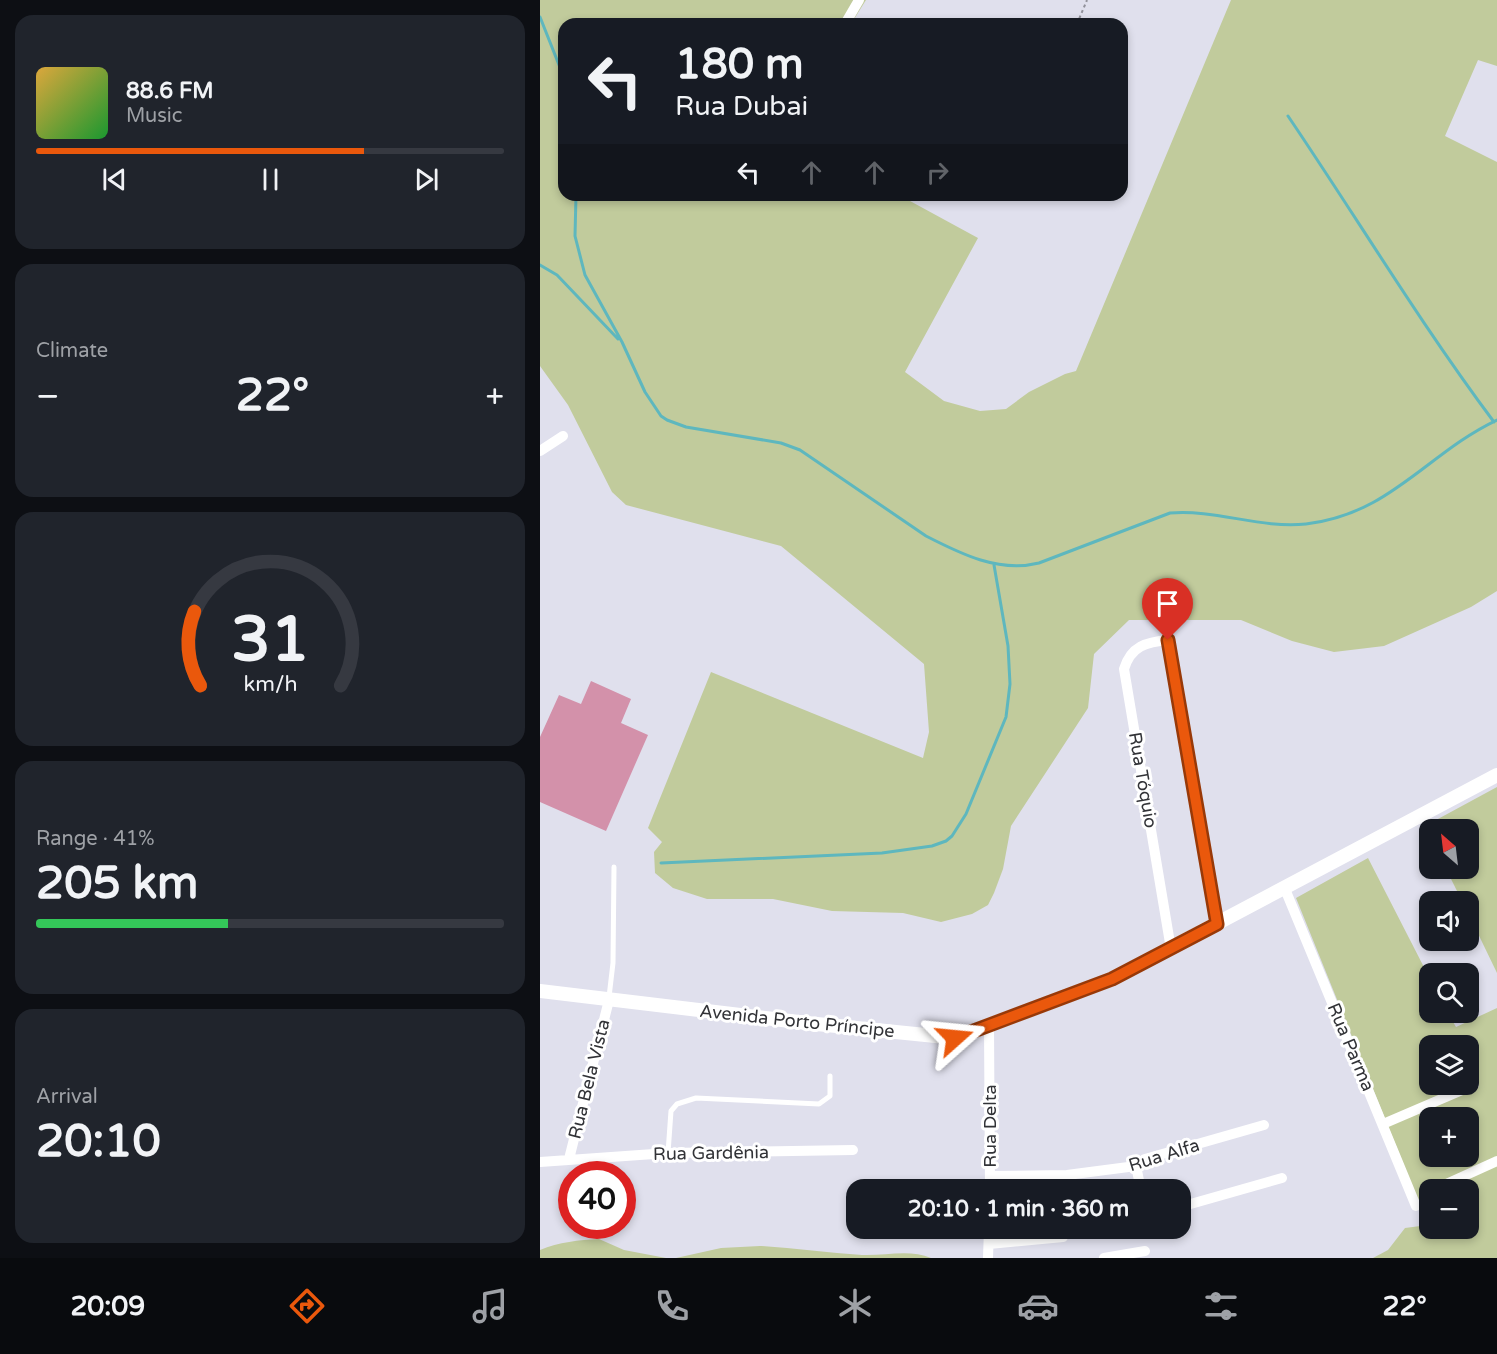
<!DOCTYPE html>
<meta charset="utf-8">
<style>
body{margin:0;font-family:"Varela Round",sans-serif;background:#20242c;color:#f1f3f6;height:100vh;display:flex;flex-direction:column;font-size:22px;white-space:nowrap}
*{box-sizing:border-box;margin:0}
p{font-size:20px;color:#9ea1a6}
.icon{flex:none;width:33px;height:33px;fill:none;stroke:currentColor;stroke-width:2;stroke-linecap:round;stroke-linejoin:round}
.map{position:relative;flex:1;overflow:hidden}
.details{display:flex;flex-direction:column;gap:15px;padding:15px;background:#0d0f14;width:540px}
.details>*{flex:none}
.hud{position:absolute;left:18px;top:18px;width:570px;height:183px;border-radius:18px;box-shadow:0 3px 9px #0003;background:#171b24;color:#f1f3f6;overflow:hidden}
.needle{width:39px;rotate:332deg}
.fabs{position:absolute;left:879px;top:819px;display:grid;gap:12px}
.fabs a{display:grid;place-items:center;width:60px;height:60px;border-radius:12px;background:#171b24;box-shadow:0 3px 9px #0003;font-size:30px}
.speed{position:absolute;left:18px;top:1161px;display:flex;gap:12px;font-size:30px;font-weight:700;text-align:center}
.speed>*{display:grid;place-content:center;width:78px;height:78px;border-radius:50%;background:#171b24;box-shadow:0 3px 9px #0003;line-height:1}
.speed .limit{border:9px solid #d22;background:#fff;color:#111}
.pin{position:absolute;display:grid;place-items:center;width:51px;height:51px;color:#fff;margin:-62px -26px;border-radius:50% 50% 50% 0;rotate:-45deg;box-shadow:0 0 6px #0007}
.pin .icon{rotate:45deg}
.me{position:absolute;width:66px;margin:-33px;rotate:72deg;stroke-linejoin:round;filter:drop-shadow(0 0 4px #0008)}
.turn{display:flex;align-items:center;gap:21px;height:126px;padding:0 18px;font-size:27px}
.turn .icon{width:78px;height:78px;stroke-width:2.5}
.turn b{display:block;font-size:42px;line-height:51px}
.lanes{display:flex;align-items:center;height:57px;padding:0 18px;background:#0003;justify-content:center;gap:30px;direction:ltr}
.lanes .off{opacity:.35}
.big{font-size:45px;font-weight:700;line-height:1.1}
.details .tile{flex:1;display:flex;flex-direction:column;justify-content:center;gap:9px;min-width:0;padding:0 21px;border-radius:18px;background:#20242c}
.details .dial{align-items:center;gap:0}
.dial svg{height:156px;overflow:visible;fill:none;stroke:#363941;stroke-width:7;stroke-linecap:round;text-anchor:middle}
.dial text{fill:#f1f3f6;stroke:none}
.song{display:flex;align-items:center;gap:18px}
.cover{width:72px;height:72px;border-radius:9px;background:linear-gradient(135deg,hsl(40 70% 55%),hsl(130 70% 35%))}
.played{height:6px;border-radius:3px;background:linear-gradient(90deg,#ea580c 70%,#363941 70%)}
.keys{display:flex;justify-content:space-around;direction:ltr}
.heat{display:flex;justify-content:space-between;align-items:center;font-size:33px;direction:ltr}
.charge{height:9px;border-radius:4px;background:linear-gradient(90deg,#34c759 41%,#363941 0)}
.trip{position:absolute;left:306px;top:1179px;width:345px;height:60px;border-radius:18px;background:#171b24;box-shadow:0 3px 9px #0003;font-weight:700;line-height:60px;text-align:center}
.tabs{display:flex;height:96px;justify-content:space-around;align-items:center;background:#090b0e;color:#9ea1a6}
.tabs .icon{width:42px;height:42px}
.tabs .on{color:#ea580c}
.tabs b{font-size:27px;color:#f1f3f6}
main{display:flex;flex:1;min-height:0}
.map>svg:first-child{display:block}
</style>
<main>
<section class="details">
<div class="tile">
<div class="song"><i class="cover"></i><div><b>88.6 FM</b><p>Music</p></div></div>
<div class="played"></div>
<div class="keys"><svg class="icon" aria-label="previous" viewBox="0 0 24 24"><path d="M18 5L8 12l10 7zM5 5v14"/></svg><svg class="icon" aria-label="pause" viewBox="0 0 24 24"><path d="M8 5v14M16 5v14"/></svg><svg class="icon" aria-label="next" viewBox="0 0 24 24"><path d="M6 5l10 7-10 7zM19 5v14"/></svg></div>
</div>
<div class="tile"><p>Climate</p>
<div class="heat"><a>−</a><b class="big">22°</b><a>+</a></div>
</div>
<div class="tile dial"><svg viewBox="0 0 100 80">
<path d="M14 69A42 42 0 1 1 86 69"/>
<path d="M14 69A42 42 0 0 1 11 31" stroke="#ea580c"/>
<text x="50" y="56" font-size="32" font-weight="700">31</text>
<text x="50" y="72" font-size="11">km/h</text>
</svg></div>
<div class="tile"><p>Range · 41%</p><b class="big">205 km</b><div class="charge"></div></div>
<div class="tile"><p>Arrival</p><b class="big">20:10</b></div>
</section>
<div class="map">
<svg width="957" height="1258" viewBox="0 0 957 1258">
<rect width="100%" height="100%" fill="#e0e0ed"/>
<path fill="#c1cb9c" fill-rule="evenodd" d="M0,0H326L311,24H24V195H359L438,238L365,372L404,401L440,411L466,409L489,392L525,374L536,371L691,0H957V66L938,60L905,136L957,162V591L931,607L844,646L794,652L752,641L701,620H589L554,654L548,708L471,826L463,869L454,893L448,905L432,914L401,922L363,913L292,911L233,899H167L133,888L115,873L114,852L122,842L108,828L171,672L383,758L389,732L384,664L241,546L86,505L72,492L28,405L0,366Z
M957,787V973L929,915L928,902L922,901L906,869L928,868V830H890L889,835L885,826Z
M828,858L889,977L890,1012L908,1013L916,1027L957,1008V1258H833L848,1250L865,1228L888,1225L756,898ZM890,1046H928V1084H890ZM890,1118H928V1156H890ZM890,1190H928V1228H890Z
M59,1239L84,1250L126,1258H0V1250C19,1242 39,1240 59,1239Z
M220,1246C254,1248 288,1253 322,1255C345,1256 370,1249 391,1258H136L181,1248Z"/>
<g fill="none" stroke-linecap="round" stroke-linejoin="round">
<path stroke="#5eb7be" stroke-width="3" d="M0,17L21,70L24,84
M748,116C817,218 880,323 954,422
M36,195L35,236L45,275L82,342L105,392L121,416L127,420L146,427L241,443L260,450L386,536C421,554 459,573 499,563L630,513C676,509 720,529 766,524C851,514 887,453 957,420
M0,265L17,275L78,339
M121,863L342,853L392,846L406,841L412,836L426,814L466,717L470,684L468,646L454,565"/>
</g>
<path fill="#d391aa" d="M51,681L91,699L81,723L108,735L66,831L0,802V737L19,695L41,704Z"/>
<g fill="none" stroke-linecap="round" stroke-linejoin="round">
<path stroke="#91919a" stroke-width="2" stroke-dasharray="3 3" stroke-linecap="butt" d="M537,24L547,0"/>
<path stroke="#fff" stroke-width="5" d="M69,997L73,963L74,867
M128,1153L131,1111L137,1104L156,1098L279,1104L290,1096V1076"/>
<path stroke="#fff" stroke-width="10" d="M305,24L319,0
M0,451L23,436
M745,889L876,1206
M631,949L584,669C591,646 606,642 629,640L677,924
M449,1026L450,1190
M843,1124L934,1085
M29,1159L69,1000
M0,1162L128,1153L313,1150
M596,1166L601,1190
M450,1176L527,1175L596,1166L605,1159L724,1125
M893,1190L957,1161
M640,1207L742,1178
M449,1244L523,1237
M448,1258L449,1228
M564,1258L605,1251"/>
<path stroke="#fff" stroke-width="14" d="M0,991L267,1023L415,1038L572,979L957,775"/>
</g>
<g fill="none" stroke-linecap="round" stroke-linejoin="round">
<g stroke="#983908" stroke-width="15">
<path id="route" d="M415,1038L572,979L677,924L628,640"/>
</g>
<use href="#route" stroke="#ea580c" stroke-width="10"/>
</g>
<g text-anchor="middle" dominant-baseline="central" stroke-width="6" stroke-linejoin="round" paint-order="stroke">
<g font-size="18" fill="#323337" stroke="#fff">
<text transform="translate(603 780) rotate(80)">Rua Tóquio</text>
<text transform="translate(257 1021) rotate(6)">Avenida Porto Príncipe</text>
<text transform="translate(811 1047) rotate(67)">Rua Parma</text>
<text transform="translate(49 1079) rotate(-76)">Rua Bela Vista</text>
<text transform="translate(450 1126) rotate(-90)">Rua Delta</text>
<text transform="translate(171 1153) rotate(-1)">Rua Gardênia</text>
<text transform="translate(624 1155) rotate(-17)">Rua Alfa</text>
</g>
</g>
</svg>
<div class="fabs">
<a><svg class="needle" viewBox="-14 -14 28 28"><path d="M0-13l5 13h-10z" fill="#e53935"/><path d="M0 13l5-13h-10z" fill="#9ea1a6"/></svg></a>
<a><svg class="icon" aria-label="sound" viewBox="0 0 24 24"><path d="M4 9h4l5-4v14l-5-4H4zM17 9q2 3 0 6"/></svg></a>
<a><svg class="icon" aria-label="search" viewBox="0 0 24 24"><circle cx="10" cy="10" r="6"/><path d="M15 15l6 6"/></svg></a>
<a><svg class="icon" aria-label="layers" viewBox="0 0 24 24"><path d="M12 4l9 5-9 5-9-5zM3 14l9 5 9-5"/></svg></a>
<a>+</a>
<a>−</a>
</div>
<div class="speed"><div class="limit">40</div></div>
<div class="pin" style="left:628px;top:640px;background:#d93025"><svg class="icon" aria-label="arrive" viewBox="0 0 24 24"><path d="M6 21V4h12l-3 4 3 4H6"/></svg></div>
<svg class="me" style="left:415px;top:1038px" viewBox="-20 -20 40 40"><path d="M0-17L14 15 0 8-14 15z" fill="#ea580c" stroke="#fff" stroke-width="4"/></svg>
<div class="trip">20:10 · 1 min · 360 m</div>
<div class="hud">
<div class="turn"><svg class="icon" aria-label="left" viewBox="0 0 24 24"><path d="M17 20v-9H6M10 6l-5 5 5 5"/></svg><div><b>180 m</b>Rua Dubai</div></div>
<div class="lanes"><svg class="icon" aria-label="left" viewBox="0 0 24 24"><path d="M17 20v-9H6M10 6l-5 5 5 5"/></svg><svg class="icon off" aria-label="ahead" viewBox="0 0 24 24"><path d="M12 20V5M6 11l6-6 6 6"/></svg><svg class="icon off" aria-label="ahead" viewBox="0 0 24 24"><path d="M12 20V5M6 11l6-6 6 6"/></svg><svg class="icon off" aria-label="right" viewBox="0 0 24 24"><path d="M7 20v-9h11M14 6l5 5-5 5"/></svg></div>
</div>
</div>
</main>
<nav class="tabs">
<b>20:09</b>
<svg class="icon on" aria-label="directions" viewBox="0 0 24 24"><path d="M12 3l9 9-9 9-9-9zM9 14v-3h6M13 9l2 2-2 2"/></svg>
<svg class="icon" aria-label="music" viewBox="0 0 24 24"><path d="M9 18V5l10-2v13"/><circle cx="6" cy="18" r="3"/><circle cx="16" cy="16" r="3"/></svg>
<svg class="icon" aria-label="phone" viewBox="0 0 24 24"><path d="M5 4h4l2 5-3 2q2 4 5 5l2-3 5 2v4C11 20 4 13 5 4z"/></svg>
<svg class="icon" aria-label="climate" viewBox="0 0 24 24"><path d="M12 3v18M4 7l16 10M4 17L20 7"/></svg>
<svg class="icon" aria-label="car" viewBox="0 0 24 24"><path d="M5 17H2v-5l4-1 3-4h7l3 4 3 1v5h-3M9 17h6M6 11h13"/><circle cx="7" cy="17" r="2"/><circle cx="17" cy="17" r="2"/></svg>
<svg class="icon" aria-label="filters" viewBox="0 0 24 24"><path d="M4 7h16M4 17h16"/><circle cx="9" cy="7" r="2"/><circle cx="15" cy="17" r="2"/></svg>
<b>22°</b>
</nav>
